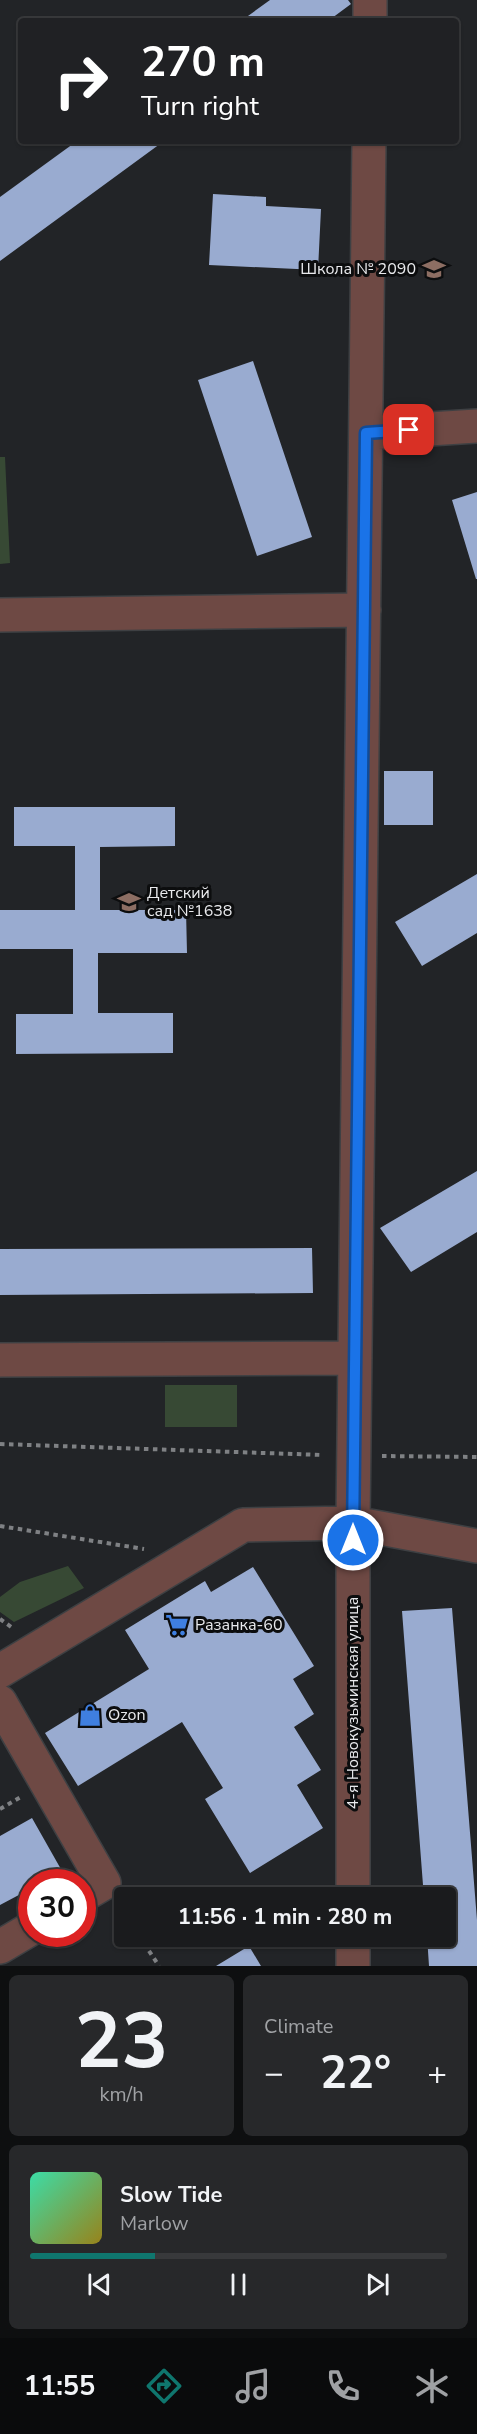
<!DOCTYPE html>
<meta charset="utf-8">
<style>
body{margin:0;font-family:"Nunito Sans",sans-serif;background:#27282a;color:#f1f3f6;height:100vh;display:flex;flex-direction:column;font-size:22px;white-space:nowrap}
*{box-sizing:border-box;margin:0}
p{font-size:20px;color:#9fa1a4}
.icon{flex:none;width:33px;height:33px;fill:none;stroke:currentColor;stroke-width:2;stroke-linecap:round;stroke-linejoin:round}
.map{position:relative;height:1966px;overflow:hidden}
.drawer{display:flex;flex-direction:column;gap:9px;padding:9px;background:#0e0f10;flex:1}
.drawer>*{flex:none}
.banner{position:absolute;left:18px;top:18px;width:441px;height:126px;border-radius:6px;box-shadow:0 2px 4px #0004,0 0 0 2px #38393b;background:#202124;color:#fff;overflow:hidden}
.speed{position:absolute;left:18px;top:1869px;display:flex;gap:12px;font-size:30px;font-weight:700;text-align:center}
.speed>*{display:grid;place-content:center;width:78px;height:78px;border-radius:50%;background:#1a1b1d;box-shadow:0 2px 4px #0004,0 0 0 2px #38393b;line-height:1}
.speed .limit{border:9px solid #d22;background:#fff;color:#111}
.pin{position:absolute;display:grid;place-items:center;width:51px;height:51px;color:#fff;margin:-26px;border-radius:12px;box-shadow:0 3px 9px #0006}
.me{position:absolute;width:66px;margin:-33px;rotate:0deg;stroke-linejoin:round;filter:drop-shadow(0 0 4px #0008)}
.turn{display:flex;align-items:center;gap:21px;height:126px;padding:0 24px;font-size:27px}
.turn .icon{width:78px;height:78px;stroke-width:2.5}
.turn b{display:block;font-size:42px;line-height:51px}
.big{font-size:45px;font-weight:700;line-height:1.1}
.drawer .card{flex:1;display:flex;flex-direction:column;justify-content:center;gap:9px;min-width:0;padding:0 21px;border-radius:9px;background:#27282a}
.drawer .dial{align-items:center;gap:0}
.dial b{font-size:78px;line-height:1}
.song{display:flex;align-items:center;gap:18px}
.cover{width:72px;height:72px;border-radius:9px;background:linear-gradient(135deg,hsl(160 70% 55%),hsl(50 70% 35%))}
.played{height:6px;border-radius:3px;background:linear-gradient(90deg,#0f766e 30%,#38393b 30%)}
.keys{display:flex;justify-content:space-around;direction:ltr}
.heat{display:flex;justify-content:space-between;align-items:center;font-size:33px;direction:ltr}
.drawer .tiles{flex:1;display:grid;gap:9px;grid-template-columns:1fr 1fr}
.card:last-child{grid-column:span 2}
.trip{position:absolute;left:114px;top:1887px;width:342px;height:60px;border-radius:6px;background:#1a1b1d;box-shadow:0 2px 4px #0004,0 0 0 2px #38393b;font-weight:700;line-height:60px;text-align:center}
.tabs{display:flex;height:96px;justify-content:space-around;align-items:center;background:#0a0b0c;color:#9fa1a4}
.tabs .icon{width:42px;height:42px}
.tabs .selected{color:#0f766e}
.tabs b{font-size:27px;color:#f1f3f6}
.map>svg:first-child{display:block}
</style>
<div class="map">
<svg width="477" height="1966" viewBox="0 0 477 1966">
<rect width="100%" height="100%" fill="#222427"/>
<path fill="#374934" d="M0,457H5L10,563L0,564Z
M165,1385H237V1427H165Z
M68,1566L84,1588L14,1622L0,1612V1597L20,1582Z"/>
<path fill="#99abd0" d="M270,0H348L351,4L328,21H241Z
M77,141H164L0,261V197Z
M213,194L266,197V206L321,209L318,270L209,265Z
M253,361L312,537L257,556L198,380Z
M477,492V579H476L452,500Z
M384,771H433V825H384Z
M14,807H175V846L100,847V910H186L187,953H98V1013H173V1053L16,1054V1014H73V949H0V910H75V846H14Z
M477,874V933L422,966L395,922Z
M477,1171V1232L411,1272L380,1228Z
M312,1248L313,1293L0,1295V1249Z
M253,1567L314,1666L293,1679L314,1714L294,1727L321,1770L297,1785L323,1828L250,1873L205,1799L223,1788L182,1722L78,1786L45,1733L149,1669L125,1630L205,1581L211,1592Z
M452,1608L477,1920V1966H429L427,1936H446V1898H424L402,1611Z
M32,1818L62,1871L41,1882H32V1888L0,1905V1836Z
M249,1946L261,1966H216Z"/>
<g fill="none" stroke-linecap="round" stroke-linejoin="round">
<g stroke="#3e4043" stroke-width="36">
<path id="minor" d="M370,21V0
M366,433L477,426
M0,615L364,610
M0,1360L355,1358
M0,1671L243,1525L353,1523L477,1546
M0,1702L104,1883L82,1896
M353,1898V1523L369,141
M0,1947L32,1928
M353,1966V1936"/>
</g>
<path stroke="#7f8184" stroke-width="4" stroke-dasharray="4.5 4.5" stroke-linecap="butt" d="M0,1444L323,1455
M382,1456L477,1457
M0,1526L144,1549
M0,1619L14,1629
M0,1809L21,1797
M119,1906L124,1914
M139,1936L159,1966"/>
<use href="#minor" stroke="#6e4944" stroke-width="33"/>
</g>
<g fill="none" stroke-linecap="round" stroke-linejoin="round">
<g stroke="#114b97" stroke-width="15">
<path id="route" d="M353,1540L366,433L409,430"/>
</g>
<use href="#route" stroke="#1a73e8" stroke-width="10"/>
</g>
<defs>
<g id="school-bare" transform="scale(1.8)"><path d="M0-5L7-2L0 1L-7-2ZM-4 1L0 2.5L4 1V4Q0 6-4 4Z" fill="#8d6e63" stroke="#0c0d0e" stroke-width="2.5" paint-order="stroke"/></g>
<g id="supermarket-bare" transform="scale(1.8)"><path d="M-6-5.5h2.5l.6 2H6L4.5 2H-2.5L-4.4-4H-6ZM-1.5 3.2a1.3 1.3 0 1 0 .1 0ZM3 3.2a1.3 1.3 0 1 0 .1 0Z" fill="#3f7fe0" stroke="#0c0d0e" stroke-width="2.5" paint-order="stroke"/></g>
<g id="shop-bare" transform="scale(1.8)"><path d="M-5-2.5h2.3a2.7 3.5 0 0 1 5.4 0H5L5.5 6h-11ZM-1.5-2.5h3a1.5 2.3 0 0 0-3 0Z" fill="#3f7fe0" stroke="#0c0d0e" stroke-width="2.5" paint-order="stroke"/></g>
</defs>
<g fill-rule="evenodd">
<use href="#school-bare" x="434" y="269"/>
<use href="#school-bare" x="129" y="902"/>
<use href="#supermarket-bare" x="177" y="1625"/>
<use href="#shop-bare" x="90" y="1715"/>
</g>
<g text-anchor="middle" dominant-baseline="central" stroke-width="6" stroke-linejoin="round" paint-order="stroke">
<g font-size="16" fill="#e9eaed" stroke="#0c0d0e" text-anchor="start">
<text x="416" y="269" text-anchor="end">Школа № 2090</text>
<text x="147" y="893">Детский<tspan x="147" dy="18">сад №1638</tspan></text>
<text x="195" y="1625">Разанка-60</text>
<text x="108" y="1715">Ozon</text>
</g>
<g font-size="16" fill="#e9eaed" stroke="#0c0d0e">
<text transform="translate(353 1703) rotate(-90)">4-я Новокузьминская улица</text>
</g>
</g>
</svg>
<div class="speed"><div class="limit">30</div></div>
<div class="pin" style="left:409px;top:430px;background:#d93025"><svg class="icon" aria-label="arrive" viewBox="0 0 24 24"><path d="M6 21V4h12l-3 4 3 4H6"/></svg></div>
<svg class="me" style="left:353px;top:1540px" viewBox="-20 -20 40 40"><circle r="17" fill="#1a73e8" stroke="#fff" stroke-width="3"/><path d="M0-11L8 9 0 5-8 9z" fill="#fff"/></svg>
<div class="trip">11:56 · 1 min · 280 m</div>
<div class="banner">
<div class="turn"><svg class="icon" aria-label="right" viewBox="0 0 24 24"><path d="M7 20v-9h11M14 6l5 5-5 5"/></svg><div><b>270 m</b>Turn right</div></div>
</div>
</div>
<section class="drawer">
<div class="tiles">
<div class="card dial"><b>23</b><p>km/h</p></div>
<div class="card"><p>Climate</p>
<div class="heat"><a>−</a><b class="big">22°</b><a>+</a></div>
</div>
<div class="card">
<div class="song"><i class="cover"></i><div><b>Slow Tide</b><p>Marlow</p></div></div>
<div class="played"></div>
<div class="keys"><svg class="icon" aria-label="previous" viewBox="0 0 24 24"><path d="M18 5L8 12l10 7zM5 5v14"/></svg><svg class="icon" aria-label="pause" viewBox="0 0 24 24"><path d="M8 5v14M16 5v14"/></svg><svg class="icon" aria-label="next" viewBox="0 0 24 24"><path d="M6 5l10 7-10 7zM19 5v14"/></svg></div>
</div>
</div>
</section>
<nav class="tabs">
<b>11:55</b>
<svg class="icon selected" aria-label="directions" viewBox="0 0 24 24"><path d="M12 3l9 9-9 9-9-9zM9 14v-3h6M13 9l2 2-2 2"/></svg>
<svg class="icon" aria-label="music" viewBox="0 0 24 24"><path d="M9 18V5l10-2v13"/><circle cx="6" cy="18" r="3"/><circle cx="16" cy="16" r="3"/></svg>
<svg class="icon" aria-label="phone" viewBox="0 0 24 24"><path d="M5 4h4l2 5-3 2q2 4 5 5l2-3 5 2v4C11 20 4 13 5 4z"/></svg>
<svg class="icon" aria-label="climate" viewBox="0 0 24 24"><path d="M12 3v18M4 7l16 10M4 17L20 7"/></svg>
</nav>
